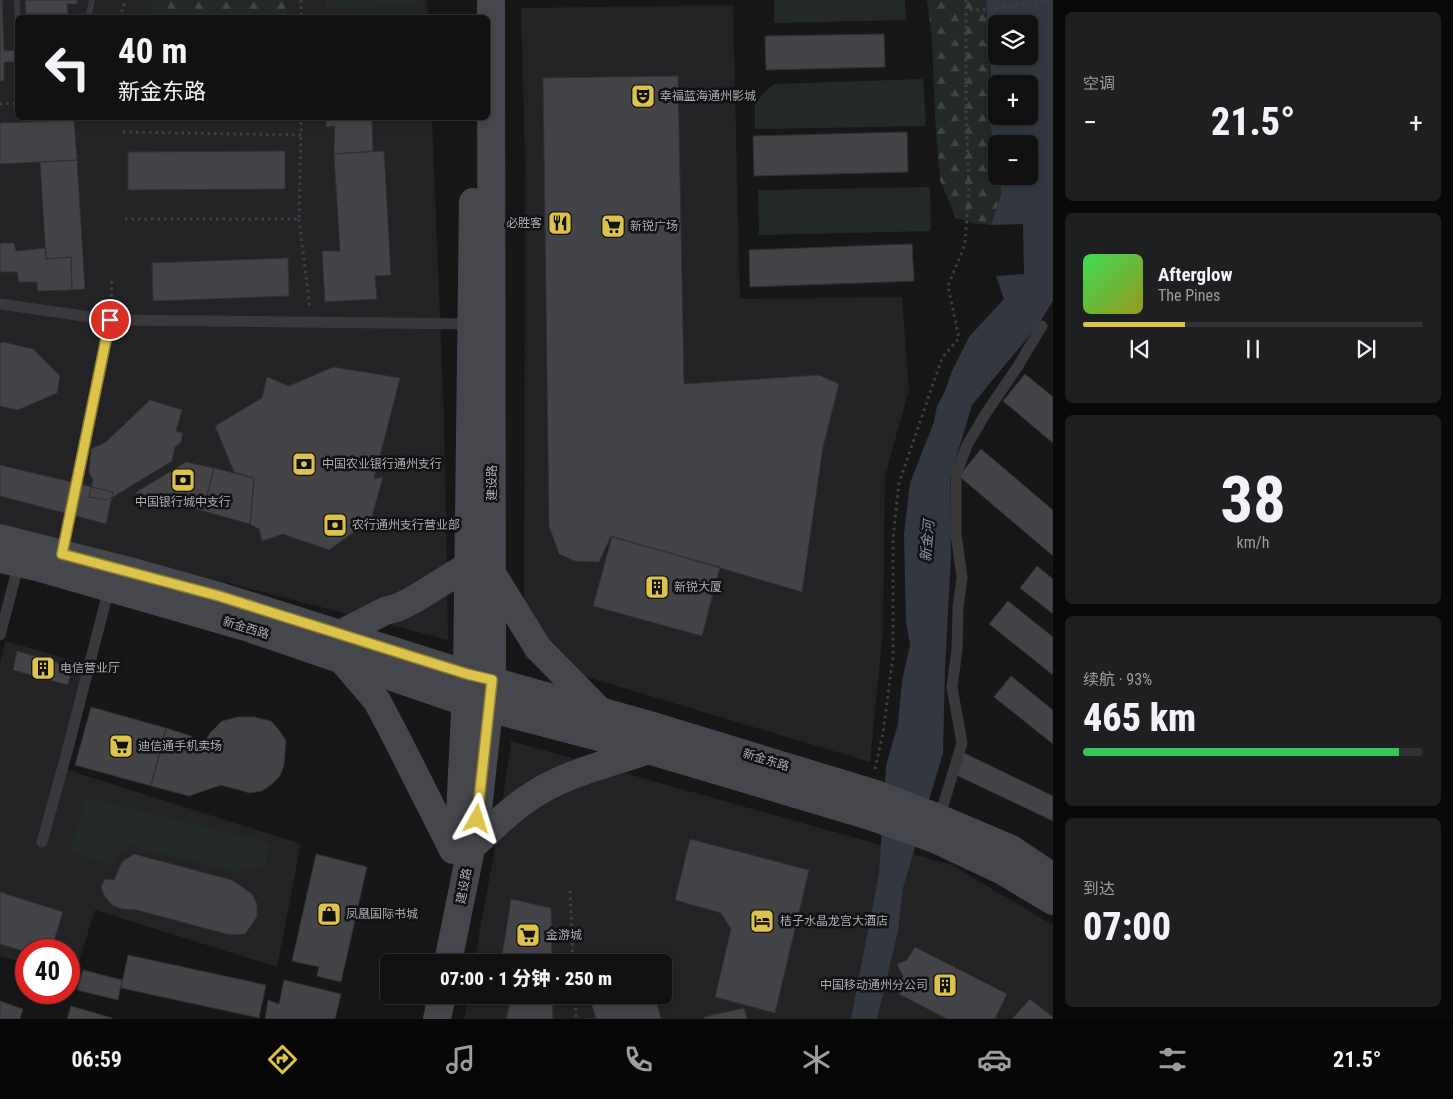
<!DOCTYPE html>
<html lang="zh">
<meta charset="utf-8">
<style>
body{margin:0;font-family:"Roboto Condensed","Noto Sans SC",sans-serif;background:#1e1f20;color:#f1f3f6;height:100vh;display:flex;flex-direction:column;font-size:19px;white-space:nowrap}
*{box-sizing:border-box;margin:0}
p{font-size:16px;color:#9c9d9f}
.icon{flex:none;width:28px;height:28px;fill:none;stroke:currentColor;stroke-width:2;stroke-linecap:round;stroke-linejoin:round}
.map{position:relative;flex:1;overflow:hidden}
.side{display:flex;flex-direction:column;gap:12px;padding:12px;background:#09090a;width:400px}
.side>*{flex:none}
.hud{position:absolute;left:15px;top:15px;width:475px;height:105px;border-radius:8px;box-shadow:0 2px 8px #0003,0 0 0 1px #303132;background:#111112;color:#f1f3f6;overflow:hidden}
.fabs{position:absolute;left:988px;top:15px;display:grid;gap:10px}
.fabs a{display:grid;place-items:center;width:50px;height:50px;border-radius:8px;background:#111112;box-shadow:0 2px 8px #0003,0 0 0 1px #303132;font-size:25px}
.speed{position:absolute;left:15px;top:939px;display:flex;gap:10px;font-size:25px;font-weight:700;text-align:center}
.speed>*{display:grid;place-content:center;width:65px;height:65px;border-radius:50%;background:#111112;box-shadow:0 2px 8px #0003,0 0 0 1px #303132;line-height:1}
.speed .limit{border:8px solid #d22;background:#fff;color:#111}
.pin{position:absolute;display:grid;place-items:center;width:42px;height:42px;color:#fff;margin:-21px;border:2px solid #fff;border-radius:50%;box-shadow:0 1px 5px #0007}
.me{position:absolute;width:55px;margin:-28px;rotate:6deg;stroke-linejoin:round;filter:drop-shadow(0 0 4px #0008)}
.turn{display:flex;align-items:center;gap:18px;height:105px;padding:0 20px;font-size:22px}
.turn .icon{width:65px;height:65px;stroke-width:2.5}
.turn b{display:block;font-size:35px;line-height:42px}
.big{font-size:38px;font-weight:800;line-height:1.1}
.side .widget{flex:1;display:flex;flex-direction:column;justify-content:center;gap:8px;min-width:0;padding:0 18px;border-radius:8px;background:#1e1f20}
.side .dial{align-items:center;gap:0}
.dial b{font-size:65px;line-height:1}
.song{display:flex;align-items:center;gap:15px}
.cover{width:60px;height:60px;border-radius:8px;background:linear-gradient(135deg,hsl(130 70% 55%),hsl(60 70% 35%))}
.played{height:5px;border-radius:2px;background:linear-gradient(90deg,#dcc34b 30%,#303132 30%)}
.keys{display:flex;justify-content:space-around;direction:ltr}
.heat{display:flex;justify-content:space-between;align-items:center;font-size:28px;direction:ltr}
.charge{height:8px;border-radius:4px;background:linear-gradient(90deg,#34c759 93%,#303132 0)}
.trip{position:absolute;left:380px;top:954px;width:292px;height:50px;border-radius:8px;background:#111112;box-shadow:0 2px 8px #0003,0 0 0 1px #303132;font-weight:800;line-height:50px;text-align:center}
.dock{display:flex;height:80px;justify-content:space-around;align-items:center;background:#070707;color:#9c9d9f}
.dock .icon{width:35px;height:35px}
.dock .on{color:#dcc34b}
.dock b{font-size:22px;color:#f1f3f6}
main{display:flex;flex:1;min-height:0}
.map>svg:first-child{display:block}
</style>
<main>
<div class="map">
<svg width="1053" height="1019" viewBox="0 0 1053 1019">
<defs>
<pattern id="forest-firs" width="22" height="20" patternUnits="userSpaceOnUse" patternTransform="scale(1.25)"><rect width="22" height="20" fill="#232a25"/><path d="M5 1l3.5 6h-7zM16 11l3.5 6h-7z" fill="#404642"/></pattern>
</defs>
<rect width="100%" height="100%" fill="#171718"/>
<path fill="#232325" d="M0,0H427L428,18H18V118H432L444,418L448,640L0,524Z
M733,5L740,299L902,297L909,390L885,476L883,631L870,762L524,658L525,160L521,8Z
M5,641L89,665L62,768L301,844L277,967L95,910L74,977L69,976V950H26V963L0,956V665Z
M511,741L952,865L1053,925V1019H464L469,995H664V962H474L500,821Z"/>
<path fill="#232a25" d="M326,0H415L416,6L326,8Z
M774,0H905L906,20L774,23Z
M923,79L926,126L755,129V102L774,84Z
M930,187L931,231L759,235L758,190Z
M85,797L270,843L265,865L238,872L129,846L118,854L113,865L70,853Z"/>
<path fill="url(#forest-firs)" d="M151,0H285L286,17H152Z
M927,0H986C989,42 990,84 991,127C992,143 996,159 996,176H999L1001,194L991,225L973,223L956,218L940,180L935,117L932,38Z"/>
<path fill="#323740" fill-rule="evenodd" d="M986,0H1053V301L1038,325L972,405L950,478L951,556L945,667L943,753L903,888L898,931L877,1019H851L879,873L886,766L898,724L902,681L910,645L906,622L904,534L910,483L934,422L937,406L945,391L952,371L969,337L1004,299L996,276L1024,274L1023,224L991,225L1001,194L999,176H1029V144H996V161L991,129V78ZM996,24H1029V56H996ZM996,84H1029V116H996Z"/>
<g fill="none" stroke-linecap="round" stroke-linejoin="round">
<path stroke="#323740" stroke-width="6" d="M17,0L18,33
M88,18L92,0"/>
</g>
<path fill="#444448" stroke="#313134" d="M0,0H2L4,51L18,50V62H4V81H0Z
M25,0H77V4H67L68,14H26Z
M884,34L885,67L766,70L765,36Z
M678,76L684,384L819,375L839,384L823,447L802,592L611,536L599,562L575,561L559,554L549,526L543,78Z
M326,118H385V119H372L373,151L334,154L335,126L326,127Z
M74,120L77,160L0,164V123Z
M907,132L908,172L754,176L753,136Z
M285,151V189L128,190V152Z
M384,151L391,275L375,276L377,299L325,302L322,251H340L334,154Z
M77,160L85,289L72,290L71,257L46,259L40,162Z
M0,243H14L16,251L46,248V259L71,257L72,290L38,291L37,282H19L17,272H0Z
M912,244L914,281L750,287L749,250Z
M288,258L289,296L153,301L152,263Z
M3,342L33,349L60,376L57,393L18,410L0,406V343Z
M333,367L400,378L374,479L383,477L371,520L329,550L283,534L262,541L259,529L250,524L254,478L234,472L215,426L262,398L267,377L289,386Z
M1025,374L1053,397V443L1003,401Z
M150,400L182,410L176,431L183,433L181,442L175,447L172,461L108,500L89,497L93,480L89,472L91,449L106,442Z
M981,449L1053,510V556L959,476Z
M186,462L214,468L203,511L135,493Z
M0,465L113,492L106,524L0,496Z
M214,468L254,478L250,524L203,511Z
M612,537L720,567L702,636L593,606Z
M1037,566L1053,579V614L1020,588Z
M1008,601L1053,637V675L989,624Z
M17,651L72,667L68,685L13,670Z
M1011,676L1053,710V744L994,697Z
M91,707L166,728L151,786L75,765Z
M238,717H254L271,721L279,730L286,741L284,765L280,776L272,784L262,791L250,793L221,785L189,796L151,786L166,728L191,736L198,743L200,749L210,733L222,721Z
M964,753L1053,796V821L954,774Z
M690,839L809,870L775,1013L715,997L731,929L721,913L675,900Z
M134,854L232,880L252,894L257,904V917L245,934L230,935L137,910L122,909L112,905L105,897L101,887L105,879L114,880L122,862Z
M316,854L367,867L341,982L317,976L319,967L292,961Z
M0,892L63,912L51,950H26V952L0,944Z
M511,899L551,908L552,962H501Z
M915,947L1007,994L995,1019H947L899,994L903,976L897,964L907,960Z
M128,955L266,985L259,1018L121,988Z
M83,970L122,980L118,1000L77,990Z
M284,980L341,994L335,1019H265L268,1000L279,1004Z
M512,995H552L553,1019H506Z
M614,995H655L661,1019H584L596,1018L591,1003Z
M1030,999L1053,1017V1019H1012Z
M0,1001L23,1009L20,1019H0Z
M71,1006L112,1018V1019H67Z
M744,1008L747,1019H705L704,1017Z"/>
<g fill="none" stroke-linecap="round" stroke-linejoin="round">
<path stroke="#3e3f44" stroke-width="3" stroke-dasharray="2.5 4" stroke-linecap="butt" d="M301,0V18
M966,0V9L982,10L1049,0
M119,18L126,0
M0,104L18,103
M106,118V119
M123,132L301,135V118
M125,219H299L301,135
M299,219L310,308
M111,303L112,279
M875,769L883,733L893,656V539L899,483L942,358L959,338L948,286L965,244L969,188L966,114V9
M570,891L573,962
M575,995L576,1019"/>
<path stroke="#38383d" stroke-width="11" d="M0,304L111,320L62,554
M111,320L471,324
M0,635L19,563
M939,819L962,743L952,687L957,650L958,607L962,578L956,534V475L967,445L986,413L1018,366L1042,326
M42,842L67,752L109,588"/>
<path stroke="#46474d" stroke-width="28" d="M0,538L133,572L219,596L467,674L646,724L876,794L931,815L1011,849L1053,877
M0,559L37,567L246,627L465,702L648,750L870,816L935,839L1001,870L1053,901
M493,575L538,648L598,709
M340,634L385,611L399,607L413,600L468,566
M342,660L377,701L395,735L453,850
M456,831L460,813L467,674L473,202
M472,846C490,831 507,812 527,799C563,773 607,765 648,750
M448,962L477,819L492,680L491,0
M437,1019L442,995"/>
</g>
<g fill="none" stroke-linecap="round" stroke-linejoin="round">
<g stroke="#8f7f31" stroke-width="12">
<path id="route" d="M110,320L62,554L219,596L467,674L492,680L477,819"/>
</g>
<use href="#route" stroke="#dcc34b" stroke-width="9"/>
</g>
<defs>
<g id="theatre-square" transform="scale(1.25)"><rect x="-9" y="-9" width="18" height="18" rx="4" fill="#dcc34b" stroke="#121213"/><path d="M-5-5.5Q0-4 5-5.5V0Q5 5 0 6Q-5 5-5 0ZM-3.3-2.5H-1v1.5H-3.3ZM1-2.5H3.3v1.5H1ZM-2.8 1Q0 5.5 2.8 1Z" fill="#111"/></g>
<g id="restaurant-square" transform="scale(1.25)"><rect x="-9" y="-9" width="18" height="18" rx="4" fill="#dcc34b" stroke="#121213"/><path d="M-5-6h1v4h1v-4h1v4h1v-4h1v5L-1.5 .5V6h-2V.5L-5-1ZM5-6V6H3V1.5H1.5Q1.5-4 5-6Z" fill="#111"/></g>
<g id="supermarket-square" transform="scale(1.25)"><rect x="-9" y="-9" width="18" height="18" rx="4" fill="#dcc34b" stroke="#121213"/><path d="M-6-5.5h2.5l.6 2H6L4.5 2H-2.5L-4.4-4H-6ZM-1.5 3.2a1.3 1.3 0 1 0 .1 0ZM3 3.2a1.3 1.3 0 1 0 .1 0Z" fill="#111"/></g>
<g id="bank-square" transform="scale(1.25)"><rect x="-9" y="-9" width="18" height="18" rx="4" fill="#dcc34b" stroke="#121213"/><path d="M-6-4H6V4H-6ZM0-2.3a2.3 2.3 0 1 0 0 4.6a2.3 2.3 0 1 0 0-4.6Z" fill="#111"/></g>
<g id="building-square" transform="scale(1.25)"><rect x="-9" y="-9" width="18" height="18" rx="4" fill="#dcc34b" stroke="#121213"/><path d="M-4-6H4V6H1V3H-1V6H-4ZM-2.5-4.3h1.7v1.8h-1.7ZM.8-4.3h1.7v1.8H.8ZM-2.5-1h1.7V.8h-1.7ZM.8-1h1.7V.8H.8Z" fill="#111"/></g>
<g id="shop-square" transform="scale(1.25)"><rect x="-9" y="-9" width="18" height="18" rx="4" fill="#dcc34b" stroke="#121213"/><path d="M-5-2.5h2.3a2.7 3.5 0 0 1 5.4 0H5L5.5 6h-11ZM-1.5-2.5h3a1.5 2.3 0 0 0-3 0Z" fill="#111"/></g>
<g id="hotel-square" transform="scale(1.25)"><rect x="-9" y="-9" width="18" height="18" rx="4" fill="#dcc34b" stroke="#121213"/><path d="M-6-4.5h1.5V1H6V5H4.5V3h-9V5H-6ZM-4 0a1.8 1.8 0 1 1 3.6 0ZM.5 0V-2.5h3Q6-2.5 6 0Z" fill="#111"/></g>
</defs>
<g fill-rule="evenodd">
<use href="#theatre-square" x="643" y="96"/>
<use href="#restaurant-square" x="560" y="223"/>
<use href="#supermarket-square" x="613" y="226"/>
<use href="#bank-square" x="304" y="464"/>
<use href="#bank-square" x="183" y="480"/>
<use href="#bank-square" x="335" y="525"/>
<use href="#building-square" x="657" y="587"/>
<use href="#building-square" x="43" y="668"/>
<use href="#supermarket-square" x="121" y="746"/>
<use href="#shop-square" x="329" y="914"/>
<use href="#hotel-square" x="762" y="921"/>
<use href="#supermarket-square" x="528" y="935"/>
<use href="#building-square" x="945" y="985"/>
</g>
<g text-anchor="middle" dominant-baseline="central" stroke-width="5" stroke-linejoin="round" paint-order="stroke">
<g font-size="12" fill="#aaacb7" stroke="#121213" text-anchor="start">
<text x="660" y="96">幸福蓝海通州影城</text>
<text x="542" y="223" text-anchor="end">必胜客</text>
<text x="630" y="226">新锐广场</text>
<text x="322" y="464">中国农业银行通州支行</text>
<text x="183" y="502" text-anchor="middle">中国银行城中支行</text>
<text x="352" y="525">农行通州支行营业部</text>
<text x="674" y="587">新锐大厦</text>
<text x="60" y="668">电信营业厅</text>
<text x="138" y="746">迪信通手机卖场</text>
<text x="346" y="914">凤凰国际书城</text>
<text x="780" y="921">桔子水晶龙宫大酒店</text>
<text x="546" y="935">金游城</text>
<text x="928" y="985" text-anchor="end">中国移动通州分公司</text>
</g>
<g font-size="12" fill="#aaacb7" stroke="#121213">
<text transform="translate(492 483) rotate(-90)">建设路</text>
<text transform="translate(246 628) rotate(17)">新金西路</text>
<text transform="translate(766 760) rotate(17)">新金东路</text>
<text transform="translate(464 886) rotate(-79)">建设路</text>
</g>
<g font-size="14" font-style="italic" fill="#8694ad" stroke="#121213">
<text transform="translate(927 541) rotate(-85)">新金河</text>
</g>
</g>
</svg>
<div class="fabs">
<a><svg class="icon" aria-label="layers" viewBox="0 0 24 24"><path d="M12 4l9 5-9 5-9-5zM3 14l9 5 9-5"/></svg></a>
<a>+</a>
<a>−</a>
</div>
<div class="speed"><div class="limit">40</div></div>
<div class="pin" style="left:110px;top:320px;background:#d93025"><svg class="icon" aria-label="arrive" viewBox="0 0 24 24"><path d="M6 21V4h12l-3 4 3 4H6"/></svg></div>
<svg class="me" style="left:477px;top:819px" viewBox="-20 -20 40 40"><path d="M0-17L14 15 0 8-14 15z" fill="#dcc34b" stroke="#fff" stroke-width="4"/></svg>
<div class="trip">07:00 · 1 分钟 · 250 m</div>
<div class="hud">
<div class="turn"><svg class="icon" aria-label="left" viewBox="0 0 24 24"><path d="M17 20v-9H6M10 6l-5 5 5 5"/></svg><div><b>40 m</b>新金东路</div></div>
</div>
</div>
<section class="side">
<div class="widget"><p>空调</p>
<div class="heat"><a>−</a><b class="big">21.5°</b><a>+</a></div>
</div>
<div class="widget">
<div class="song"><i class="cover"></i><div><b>Afterglow</b><p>The Pines</p></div></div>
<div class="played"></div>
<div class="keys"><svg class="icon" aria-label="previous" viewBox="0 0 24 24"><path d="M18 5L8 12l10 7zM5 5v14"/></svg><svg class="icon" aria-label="pause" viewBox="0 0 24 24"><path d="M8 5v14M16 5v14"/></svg><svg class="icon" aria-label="next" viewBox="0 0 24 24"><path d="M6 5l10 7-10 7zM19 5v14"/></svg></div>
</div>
<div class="widget dial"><b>38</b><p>km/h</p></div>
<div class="widget"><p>续航 · 93%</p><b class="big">465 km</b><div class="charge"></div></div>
<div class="widget"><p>到达</p><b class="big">07:00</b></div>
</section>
</main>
<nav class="dock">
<b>06:59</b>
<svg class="icon on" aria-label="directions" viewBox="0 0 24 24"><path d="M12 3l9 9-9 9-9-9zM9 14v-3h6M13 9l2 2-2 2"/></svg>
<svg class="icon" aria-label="music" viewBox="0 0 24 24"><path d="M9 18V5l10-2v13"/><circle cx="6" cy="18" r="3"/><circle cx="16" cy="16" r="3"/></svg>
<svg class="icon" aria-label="phone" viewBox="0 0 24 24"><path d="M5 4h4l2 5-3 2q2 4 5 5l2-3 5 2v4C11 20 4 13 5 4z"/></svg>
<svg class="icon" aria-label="climate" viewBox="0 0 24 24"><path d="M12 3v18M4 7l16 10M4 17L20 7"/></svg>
<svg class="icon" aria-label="car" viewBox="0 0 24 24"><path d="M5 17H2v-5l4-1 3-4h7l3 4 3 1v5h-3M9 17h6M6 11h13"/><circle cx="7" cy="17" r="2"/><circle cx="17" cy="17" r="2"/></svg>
<svg class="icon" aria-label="filters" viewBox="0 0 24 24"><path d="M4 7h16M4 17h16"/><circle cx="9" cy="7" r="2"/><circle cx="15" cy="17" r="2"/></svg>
<b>21.5°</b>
</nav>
